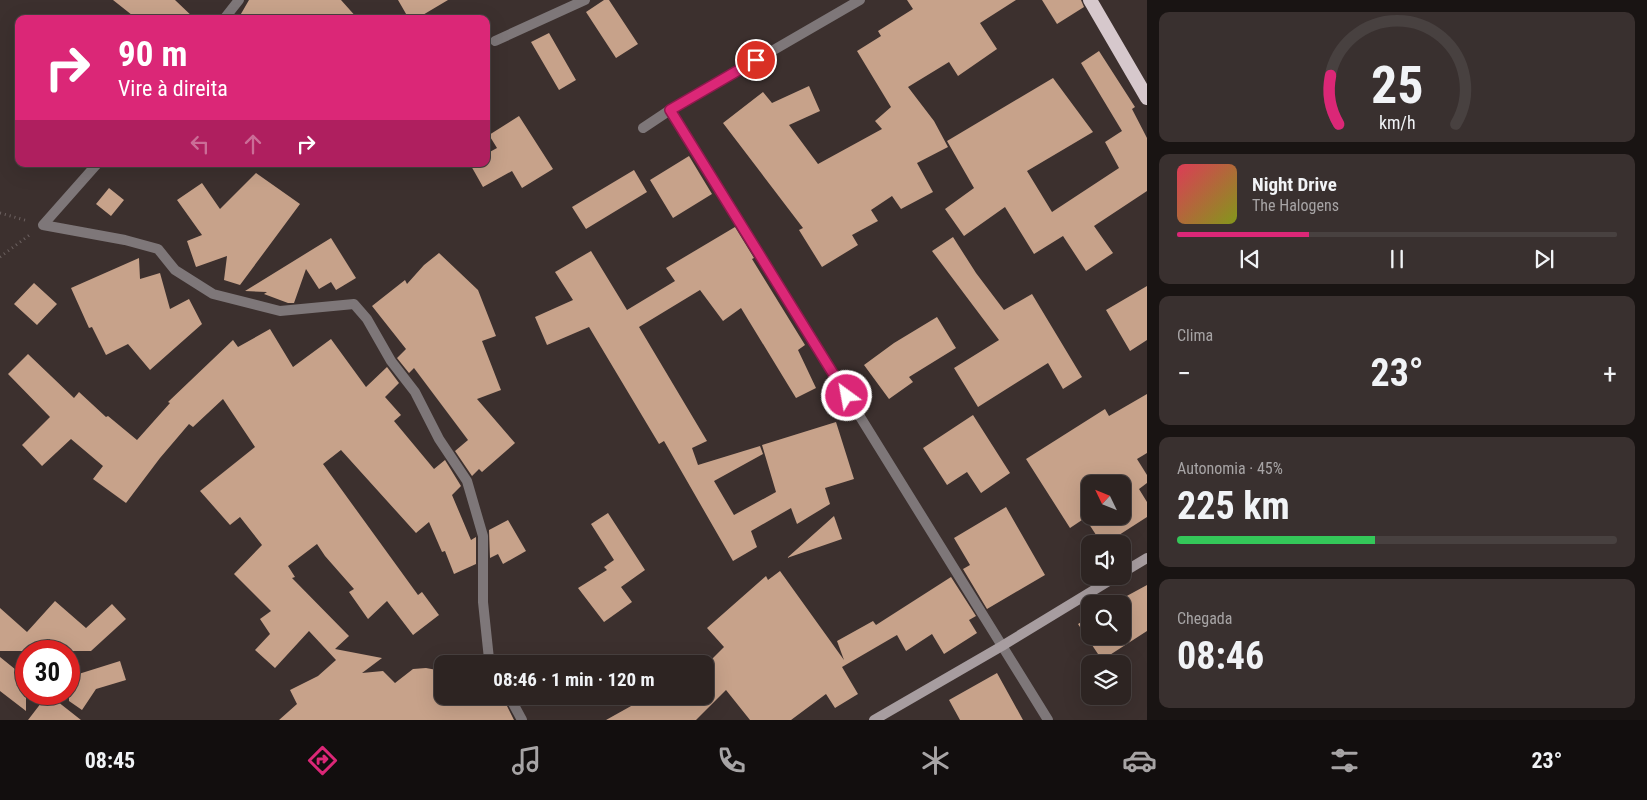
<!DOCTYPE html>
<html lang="pt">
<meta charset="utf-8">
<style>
body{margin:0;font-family:"Roboto Condensed",sans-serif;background:#39302f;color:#f1f3f6;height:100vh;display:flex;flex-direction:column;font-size:19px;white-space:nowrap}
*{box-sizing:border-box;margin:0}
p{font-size:16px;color:#a7a4a5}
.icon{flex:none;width:28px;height:28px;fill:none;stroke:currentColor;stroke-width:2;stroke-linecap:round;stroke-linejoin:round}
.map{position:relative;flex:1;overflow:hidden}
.details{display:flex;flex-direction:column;gap:12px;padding:12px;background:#191413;width:500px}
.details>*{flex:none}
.top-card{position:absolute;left:15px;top:15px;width:475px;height:152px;border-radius:10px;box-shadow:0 5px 20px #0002,0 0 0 1px #484140;background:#db2777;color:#fff;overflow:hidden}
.needle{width:32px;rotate:313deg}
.fabs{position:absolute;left:1081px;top:475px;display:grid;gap:10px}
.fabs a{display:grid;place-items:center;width:50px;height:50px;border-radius:10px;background:#2d2422;box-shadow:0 5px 20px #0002,0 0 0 1px #484140;font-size:25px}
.speed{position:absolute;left:15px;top:640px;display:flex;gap:10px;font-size:25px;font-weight:700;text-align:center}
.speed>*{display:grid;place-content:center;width:65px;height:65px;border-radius:50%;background:#2d2422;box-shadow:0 5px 20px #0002,0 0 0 1px #484140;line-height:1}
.speed .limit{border:8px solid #d22;background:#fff;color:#111}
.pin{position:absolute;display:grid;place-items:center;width:42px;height:42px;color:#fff;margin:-21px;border:2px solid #fff;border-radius:50%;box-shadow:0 1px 5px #0007}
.me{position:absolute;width:55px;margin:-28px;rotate:328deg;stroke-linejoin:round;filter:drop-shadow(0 0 4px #0008)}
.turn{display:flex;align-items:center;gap:18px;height:105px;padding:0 20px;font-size:22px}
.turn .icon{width:65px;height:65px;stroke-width:2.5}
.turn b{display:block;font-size:35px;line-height:42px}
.lanes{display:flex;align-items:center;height:48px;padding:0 20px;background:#0003;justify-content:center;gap:25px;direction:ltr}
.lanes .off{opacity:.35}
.big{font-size:38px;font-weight:700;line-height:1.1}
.details .widget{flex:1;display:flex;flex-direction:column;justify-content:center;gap:8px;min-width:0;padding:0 18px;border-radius:10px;background:#39302f}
.details .dial{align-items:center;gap:0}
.dial svg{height:130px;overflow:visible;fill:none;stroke:#484140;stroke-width:7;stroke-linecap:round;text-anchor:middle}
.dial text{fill:#f1f3f6;stroke:none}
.song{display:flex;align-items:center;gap:15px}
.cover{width:60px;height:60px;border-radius:8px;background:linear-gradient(135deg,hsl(350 70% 55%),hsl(70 70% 35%))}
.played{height:5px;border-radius:2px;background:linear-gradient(90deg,#db2777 30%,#484140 30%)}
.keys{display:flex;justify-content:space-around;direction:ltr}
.heat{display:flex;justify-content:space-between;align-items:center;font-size:28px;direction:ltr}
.charge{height:8px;border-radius:4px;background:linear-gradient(90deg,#34c759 45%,#484140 0)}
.trip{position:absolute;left:434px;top:655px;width:280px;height:50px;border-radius:10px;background:#2d2422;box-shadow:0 5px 20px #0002,0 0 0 1px #484140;font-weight:700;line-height:50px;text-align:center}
.tabs{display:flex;height:80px;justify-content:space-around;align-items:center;background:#120e0e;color:#a7a4a5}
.tabs .icon{width:35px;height:35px}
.tabs .on{color:#db2777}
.tabs b{font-size:22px;color:#f1f3f6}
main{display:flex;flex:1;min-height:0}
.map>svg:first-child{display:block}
</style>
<main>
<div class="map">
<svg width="1147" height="720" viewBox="0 0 1147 720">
<rect width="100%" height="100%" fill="#3c302e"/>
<path fill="#c7a28a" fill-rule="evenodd" d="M113,0H175L195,19H137Z
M249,0H341L358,19H238Z
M398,0H448L416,19H409Z
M604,0H609L638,44L616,58L586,12Z
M907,0H1016L980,23L997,49L958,76L949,62L908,87L934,121L948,147L917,163L933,192L901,209L892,196L871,210L878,221L852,235L858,245L822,267L799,230L803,228L723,123L763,92L772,103L809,86L820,111L789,125L818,164L882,129L875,121L891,107L857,51L881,36L878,31L913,9Z
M1042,0H1081L1084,7L1057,24Z
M549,33L576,80L559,90L531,42Z
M1099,51L1135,107L1132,109L1147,138V191L1094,226L1113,253L1086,271L1063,236L1034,254L1005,207L964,236L945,209L974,188L947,141L1053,78L1093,132L1027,171L1052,212L1119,168L1105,142L1122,131L1081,63Z
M519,116L553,169L522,188L512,171L483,187L470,164H486V154L497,148L489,135Z
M689,156L712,194L673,218L650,180Z
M634,170L647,192L586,229L572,207Z
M256,173L300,204L240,285L224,280L227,256L196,267L187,241L202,235L177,200L202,183L220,209Z
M109,188L124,200L111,216L96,204Z
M735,227L754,258L752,259L805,345L798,350L816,388L796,398L741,308L723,321L700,290L639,327L707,441L692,448L698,465L760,446L763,454L714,481L734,515L776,492L762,445L836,422L854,479L825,488L830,504L797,524L791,508L751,531L757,547L733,561L664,441L659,444L589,327L547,345L535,317L573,300L555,272L591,251L627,310L675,281L666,268Z
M953,237L976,273L1004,310L1032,294L1082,377L1063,389L1048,363L978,407L954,368L999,340L932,251Z
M331,238L356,278L336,290L331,282L319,289L306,269L294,303H288L264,294L267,292L245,291Z
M439,253L478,290L496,336L482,341L501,390L477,399L515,443L482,472L479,469L472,476L455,451L468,440L414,368L409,373L397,358L406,349L372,306L405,280L407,284L424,265Z
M139,258L140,279L160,273L170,309L189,299L202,324L150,370L128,344L106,355L92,327L89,328L71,288Z
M34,283L57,304L37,325L14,304Z
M1147,286V340L1130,351L1106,310Z
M937,317L956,348L909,377L913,382L889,399L864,365L894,343Z
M270,329L293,367L331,339L366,387L387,367L399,383L385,397L401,415L394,421L434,469L445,460L461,486L452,495L471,540L476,537V564L454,574L445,551L442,552L429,522L416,533L341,450L323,464L418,595L422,592L439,615L413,635L387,601L368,619L349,592L354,589L325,556L317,544L288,566L295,577L292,578L349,636L335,649L382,658L362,673L383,671L395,683L413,669L426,668L442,671V696H489L491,703L503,698L514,720H279L297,704L290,690L318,676L336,660L309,631L275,668L255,650L270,634L260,619L271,611L234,574L262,545L240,517L230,525L200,491L255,447L223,399L193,427L189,424L160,458L126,503L93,479L103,466L71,439L42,466L22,445L50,417L8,374L28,354L74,398L79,392L106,417L108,416L137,440L170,403L168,402L233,340L238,347Z
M1147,394V453L1137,459L1147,475V483L1139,489L1147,502V517L1105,544H1102L1085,518L1070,528L1026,459L1105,409L1109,416ZM1090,484H1122V516H1090Z
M973,415L1010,473L981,493L967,472L947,485L923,448Z
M1006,507L1045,575L987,609L963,569L970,565L954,538Z
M608,513L645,570L621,587L632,602L604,622L578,588L607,570L604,567L614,560L591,524Z
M834,516L842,539L787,558Z
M508,520L526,551L503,564L498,554L490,558L489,530Z
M780,571L844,660L837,641L873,621L876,625L951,577L976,616L969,620L977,633L944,654L932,634L906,651L897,635L842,667L858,694L835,708L826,694L791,720H750L726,690L696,720H606L649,696H705V666L724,647L707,628L766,576L768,580Z
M1147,585V631L1102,660L1078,624L1090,617V636H1122V604H1112Z
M55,601L86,628L112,604L126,619L91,651H66L49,639L43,646L49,651H0V608L27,632Z
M0,657L26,678V711L0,691Z
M120,661L126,680L96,689L82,710L69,701V677Z
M997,673L1023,720H960L949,700Z
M48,694L81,720H28Z"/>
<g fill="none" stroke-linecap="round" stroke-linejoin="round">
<path stroke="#6d6261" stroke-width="3" stroke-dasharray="1 4" stroke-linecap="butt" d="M0,213L28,221
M0,257L31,234"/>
<path stroke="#7e7779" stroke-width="10" d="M860,0L670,110L1048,720
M224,19L239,0
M495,41L585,0
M643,128L670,110
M43,225L125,240L158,249L175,270L213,294L280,311L354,304L367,319L391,361L415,392L439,439L467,481L483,536V602L489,659L491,664
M43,225L97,164
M509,696L522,720"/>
<path stroke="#a79da0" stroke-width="10" d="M1122,573L1147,558
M874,720L1002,646L1117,576"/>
<path stroke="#d6c8cc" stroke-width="14" d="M1090,0L1147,98"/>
</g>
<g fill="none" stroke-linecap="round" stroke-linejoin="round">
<g stroke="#8e194d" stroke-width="12">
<path id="route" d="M756,60L670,110L847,396"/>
</g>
<use href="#route" stroke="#db2777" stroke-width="9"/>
</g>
</svg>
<div class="fabs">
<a><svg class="needle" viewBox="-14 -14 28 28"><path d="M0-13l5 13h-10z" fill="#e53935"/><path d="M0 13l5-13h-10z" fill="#a7a4a5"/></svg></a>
<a><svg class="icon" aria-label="sound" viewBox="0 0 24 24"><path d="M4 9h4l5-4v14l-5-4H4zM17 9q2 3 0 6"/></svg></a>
<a><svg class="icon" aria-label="search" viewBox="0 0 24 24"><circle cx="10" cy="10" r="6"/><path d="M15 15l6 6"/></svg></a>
<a><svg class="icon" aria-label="layers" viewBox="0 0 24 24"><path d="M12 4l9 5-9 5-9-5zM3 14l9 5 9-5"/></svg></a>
</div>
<div class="speed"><div class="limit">30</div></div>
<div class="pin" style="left:756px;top:60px;background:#d93025"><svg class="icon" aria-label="arrive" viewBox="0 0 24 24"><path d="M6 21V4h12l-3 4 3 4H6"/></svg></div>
<svg class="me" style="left:847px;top:396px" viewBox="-20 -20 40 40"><circle r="17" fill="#db2777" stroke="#fff" stroke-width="3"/><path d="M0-11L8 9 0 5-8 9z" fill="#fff"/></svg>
<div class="trip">08:46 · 1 min · 120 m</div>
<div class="top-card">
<div class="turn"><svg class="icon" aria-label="right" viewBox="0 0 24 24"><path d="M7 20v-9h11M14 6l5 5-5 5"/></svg><div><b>90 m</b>Vire à direita</div></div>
<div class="lanes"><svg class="icon off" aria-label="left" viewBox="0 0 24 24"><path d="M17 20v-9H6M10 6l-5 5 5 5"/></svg><svg class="icon off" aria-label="ahead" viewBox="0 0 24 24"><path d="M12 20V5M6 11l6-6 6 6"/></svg><svg class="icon" aria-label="right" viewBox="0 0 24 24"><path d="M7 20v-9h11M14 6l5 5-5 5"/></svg></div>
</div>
</div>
<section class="details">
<div class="widget dial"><svg viewBox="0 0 100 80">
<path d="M14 69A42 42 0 1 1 86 69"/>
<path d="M14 69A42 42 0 0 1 9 39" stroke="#db2777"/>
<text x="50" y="56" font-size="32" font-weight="700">25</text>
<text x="50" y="72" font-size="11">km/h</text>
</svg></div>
<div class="widget">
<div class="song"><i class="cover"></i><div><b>Night Drive</b><p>The Halogens</p></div></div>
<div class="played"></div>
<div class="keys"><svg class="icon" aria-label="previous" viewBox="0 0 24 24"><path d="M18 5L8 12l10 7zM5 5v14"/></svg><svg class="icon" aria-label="pause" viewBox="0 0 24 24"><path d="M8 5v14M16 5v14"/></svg><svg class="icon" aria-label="next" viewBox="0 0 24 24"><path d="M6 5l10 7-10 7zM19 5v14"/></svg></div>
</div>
<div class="widget"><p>Clima</p>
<div class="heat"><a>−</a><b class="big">23°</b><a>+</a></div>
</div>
<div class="widget"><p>Autonomia · 45%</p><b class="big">225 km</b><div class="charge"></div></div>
<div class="widget"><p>Chegada</p><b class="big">08:46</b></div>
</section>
</main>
<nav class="tabs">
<b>08:45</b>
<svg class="icon on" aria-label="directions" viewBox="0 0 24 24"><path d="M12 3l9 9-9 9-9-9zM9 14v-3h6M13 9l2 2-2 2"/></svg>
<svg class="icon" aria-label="music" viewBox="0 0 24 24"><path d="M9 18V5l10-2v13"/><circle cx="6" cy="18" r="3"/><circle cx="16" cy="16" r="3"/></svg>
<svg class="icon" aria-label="phone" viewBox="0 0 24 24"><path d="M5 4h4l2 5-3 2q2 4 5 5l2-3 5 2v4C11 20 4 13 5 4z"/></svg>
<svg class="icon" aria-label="climate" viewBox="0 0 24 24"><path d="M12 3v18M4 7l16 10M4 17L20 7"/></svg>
<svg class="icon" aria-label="car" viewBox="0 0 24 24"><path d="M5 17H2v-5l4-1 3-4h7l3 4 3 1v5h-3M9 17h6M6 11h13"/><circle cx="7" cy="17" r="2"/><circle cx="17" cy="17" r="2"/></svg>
<svg class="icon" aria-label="filters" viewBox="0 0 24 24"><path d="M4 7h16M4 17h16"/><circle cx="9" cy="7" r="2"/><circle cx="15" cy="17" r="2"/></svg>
<b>23°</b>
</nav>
